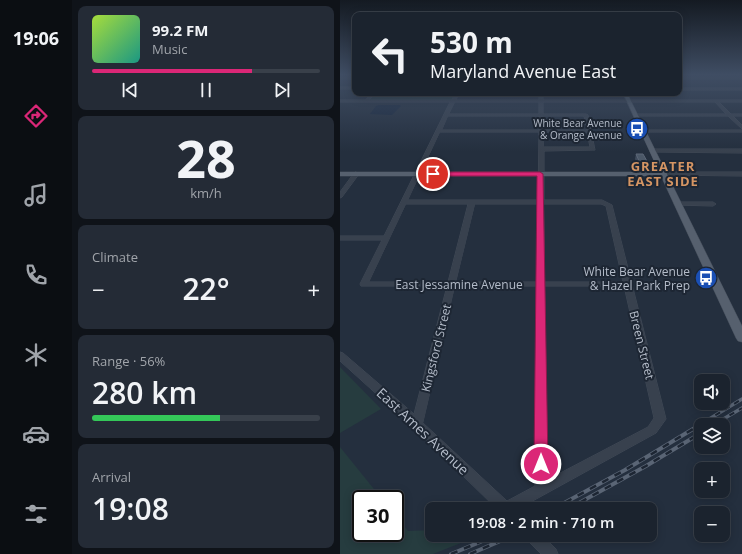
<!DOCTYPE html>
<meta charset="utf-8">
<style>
body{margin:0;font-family:"Open Sans",sans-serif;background:#242b36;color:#f1f3f6;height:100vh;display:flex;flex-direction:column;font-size:15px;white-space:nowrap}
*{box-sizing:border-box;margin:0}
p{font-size:13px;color:#a0a4aa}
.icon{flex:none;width:22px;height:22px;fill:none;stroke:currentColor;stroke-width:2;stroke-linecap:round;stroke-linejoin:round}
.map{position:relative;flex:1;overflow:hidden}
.side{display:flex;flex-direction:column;gap:6px;padding:6px;background:#0f1319;width:268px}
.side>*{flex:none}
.top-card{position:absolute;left:12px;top:12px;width:330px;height:84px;border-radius:8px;box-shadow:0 2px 10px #0003,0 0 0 1px #39404a;background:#1b232e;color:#f1f3f6;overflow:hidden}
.tools{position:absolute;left:354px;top:374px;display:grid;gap:8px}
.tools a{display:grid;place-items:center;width:36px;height:36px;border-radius:8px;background:#1b232e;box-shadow:0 2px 10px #0003,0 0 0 1px #39404a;font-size:20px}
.speed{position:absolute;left:12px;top:490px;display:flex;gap:8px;font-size:20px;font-weight:700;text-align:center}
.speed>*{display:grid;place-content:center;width:52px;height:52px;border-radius:50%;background:#1b232e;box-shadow:0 2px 10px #0003,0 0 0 1px #39404a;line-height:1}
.speed .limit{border:2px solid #111;border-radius:6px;background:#fff;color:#111}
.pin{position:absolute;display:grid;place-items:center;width:34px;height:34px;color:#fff;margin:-17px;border:2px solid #fff;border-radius:50%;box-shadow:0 1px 4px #0007}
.me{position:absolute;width:44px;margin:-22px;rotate:0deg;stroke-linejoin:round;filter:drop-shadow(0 0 3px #0008)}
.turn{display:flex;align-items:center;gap:14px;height:84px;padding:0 12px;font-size:18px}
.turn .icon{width:52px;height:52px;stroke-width:2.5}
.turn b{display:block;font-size:28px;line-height:34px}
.big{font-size:30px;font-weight:600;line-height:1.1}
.side .card{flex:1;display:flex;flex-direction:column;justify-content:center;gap:6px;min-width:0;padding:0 14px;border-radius:8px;background:#242b36}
.side .dial{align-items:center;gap:0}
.dial b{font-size:52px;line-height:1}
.song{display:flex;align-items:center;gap:12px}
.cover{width:48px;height:48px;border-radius:6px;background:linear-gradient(135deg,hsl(80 70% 55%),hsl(170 70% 35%))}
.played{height:4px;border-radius:2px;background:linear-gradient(90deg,#db2777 70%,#39404a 70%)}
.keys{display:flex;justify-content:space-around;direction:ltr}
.heat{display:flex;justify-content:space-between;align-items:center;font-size:22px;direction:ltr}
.charge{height:6px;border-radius:3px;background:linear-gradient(90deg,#34c759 56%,#39404a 0)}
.trip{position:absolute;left:85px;top:502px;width:232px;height:40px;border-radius:8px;background:#1b232e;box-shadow:0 2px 10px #0003,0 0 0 1px #39404a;font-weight:600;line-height:40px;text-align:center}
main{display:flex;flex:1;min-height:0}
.menu{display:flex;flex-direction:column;width:72px;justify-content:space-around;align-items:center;background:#0b0e12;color:#a0a4aa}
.menu .icon{width:28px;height:28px}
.menu .selected{color:#db2777}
.menu b{font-size:18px;color:#f1f3f6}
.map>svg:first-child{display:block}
</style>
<main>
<nav class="menu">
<b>19:06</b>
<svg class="icon selected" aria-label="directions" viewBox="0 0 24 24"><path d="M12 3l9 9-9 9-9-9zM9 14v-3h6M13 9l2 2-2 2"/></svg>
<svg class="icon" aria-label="music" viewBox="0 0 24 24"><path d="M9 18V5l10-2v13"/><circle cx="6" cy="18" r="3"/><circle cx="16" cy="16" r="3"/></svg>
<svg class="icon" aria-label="phone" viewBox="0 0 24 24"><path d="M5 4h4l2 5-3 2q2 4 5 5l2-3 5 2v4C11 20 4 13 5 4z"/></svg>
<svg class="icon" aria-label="climate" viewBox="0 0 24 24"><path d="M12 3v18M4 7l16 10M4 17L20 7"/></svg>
<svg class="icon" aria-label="car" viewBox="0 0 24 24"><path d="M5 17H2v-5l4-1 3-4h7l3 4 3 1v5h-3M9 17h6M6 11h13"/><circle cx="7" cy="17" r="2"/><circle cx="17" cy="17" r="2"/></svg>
<svg class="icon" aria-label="filters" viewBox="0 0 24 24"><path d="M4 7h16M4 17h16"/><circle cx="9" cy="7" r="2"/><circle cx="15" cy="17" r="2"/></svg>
</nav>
<section class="side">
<div class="card">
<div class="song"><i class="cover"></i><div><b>99.2 FM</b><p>Music</p></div></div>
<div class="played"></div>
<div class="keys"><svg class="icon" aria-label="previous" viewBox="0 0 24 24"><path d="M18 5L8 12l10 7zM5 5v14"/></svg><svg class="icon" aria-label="pause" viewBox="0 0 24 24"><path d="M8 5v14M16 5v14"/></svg><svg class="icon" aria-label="next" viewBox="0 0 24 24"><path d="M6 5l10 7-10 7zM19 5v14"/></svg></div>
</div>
<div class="card dial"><b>28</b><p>km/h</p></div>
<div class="card"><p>Climate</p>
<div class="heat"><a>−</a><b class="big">22°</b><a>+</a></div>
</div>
<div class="card"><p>Range · 56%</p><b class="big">280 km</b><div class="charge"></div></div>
<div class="card"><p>Arrival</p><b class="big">19:08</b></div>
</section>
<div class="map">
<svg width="402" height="554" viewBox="0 0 402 554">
<rect width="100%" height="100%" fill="#242f3e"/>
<path fill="#263c3f" d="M34,93H117L114,101H26Z
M0,367L41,409L0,433Z
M0,447L42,499H21V533H55V515L68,531L92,530V535H141L93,554H0Z"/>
<path fill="#17263c" d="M39,105H60L61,106L52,115L30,114L36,106Z"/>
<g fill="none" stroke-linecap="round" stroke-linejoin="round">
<g stroke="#414a57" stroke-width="1">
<path id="minor" d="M0,77H15V79H0Z
M339,77H402V79H339Z
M0,87H15V89H0Z
M339,88H402V90H339Z
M32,93H36L29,100H112L115,93H119L116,100H199V93H203V100H402V102H379L391,114H402V116H393L402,125V129L388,116H295L293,115L295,114H386L375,102H203V114H246L248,115L255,150L204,151V200H262L272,205L326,419L316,433L178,509H157L73,427L0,361V352L3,353L74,414L107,286H21L20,284L42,240H0V236H44L110,102H0V100H25ZM115,102H199V114H109ZM108,116H199V130H102ZM203,116H244L247,130H203ZM100,132H199L198,200H68ZM203,132H247L250,147H204ZM66,204H128L108,282H29ZM135,204H198L197,282H116ZM204,204H261L266,206L283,282H205ZM115,286H197L195,486L167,501L83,423ZM205,286H284L314,418L308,427L207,480Z
M300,130H402V132H302L300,131Z
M312,149H402V153L310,152V150Z
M16,172L19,174L2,197L0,198V192L14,173Z
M323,172H402V176L321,175V173Z
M337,202H373L376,204L373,206L335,205L334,204Z
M185,535H202L216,549L218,554H201L187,540Z"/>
</g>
<g stroke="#414a57" stroke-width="1">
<path id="major" d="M283,93H287L402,326V342L398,341L396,338L321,176H0V172H319Z"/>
</g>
<use href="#minor" fill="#38414e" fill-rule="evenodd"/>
<use href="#major" fill="#56606e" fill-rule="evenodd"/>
<g stroke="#5a6575" stroke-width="3.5">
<path id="rail-far1" d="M366,421L402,399
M380,421L402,408"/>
</g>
<g stroke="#5a6575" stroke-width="4">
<path id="rail" d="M374,425L382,420
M213,509L285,470L368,420
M228,509L306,466L361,433
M111,554L157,535
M130,554L174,535"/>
</g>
<use href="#rail-far1" stroke="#1d2633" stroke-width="2" stroke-dasharray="5.5" stroke-linecap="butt"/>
<use href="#rail" stroke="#1d2633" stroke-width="2.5" stroke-dasharray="7" stroke-linecap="butt"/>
</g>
<path fill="#3f4b5c" d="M296,154L308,163L307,168H299L295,159Z"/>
<path fill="#4b5868" stroke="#5c6777" d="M296,154H303L308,163H300Z"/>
<linearGradient id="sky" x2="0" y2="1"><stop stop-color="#141a22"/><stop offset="0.49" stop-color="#3f4d63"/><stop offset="1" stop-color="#3f4d63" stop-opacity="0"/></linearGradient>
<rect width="402" height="152" fill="url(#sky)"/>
<path fill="#db2777" stroke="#8e194d" d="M200,172L203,174L208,464L206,468L201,470L196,468L194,464L197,176H93L90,174L93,172Z"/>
<defs>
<g id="bus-disc" transform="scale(1.15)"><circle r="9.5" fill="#1a4fb4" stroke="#1d2633"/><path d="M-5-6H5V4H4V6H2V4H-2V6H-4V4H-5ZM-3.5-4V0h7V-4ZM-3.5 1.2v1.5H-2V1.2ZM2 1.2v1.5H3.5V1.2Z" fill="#fff"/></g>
</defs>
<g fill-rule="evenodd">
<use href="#bus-disc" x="297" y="129"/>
<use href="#bus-disc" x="366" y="278"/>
</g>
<g text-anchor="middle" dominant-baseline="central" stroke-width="4" stroke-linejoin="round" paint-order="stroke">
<g font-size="10" fill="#b4bcc9" stroke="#1d2633" text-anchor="end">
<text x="282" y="123">White Bear Avenue<tspan x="282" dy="12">&amp; Orange Avenue</tspan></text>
</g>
<g font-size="12" fill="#b4bcc9" stroke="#1d2633" text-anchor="end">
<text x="350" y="271">White Bear Avenue<tspan x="350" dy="14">&amp; Hazel Park Prep</tspan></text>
</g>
<g font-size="12" fill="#b4bcc9" stroke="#1d2633">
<text x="119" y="284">East Jessamine Avenue</text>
<text transform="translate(302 345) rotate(76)">Breen Street</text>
<text transform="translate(96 348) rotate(-76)">Kingsford Street</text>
</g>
<g font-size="13" font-weight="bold" letter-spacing="1" fill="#d59563" stroke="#1d2633">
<text x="323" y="166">GREATER<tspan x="323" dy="15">EAST SIDE</tspan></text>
</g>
<g font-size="14" fill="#b4bcc9" stroke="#1d2633">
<text transform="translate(83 431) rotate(43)">East Ames Avenue</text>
</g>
</g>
</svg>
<div class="tools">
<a><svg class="icon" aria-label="sound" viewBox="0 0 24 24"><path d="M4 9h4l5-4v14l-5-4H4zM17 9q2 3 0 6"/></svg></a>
<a><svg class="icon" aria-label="layers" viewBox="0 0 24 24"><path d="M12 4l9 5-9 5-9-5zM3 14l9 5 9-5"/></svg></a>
<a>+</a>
<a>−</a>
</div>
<div class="speed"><div class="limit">30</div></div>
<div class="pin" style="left:93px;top:174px;background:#d93025"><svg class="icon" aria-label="arrive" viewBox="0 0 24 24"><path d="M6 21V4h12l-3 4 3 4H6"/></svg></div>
<svg class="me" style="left:201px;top:464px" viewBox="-20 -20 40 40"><circle r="17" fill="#db2777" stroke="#fff" stroke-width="3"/><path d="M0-11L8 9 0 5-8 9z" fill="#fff"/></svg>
<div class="trip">19:08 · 2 min · 710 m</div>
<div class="top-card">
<div class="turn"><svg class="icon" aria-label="left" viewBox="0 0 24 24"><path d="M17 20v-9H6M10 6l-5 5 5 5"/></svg><div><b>530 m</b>Maryland Avenue East</div></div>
</div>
</div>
</main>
